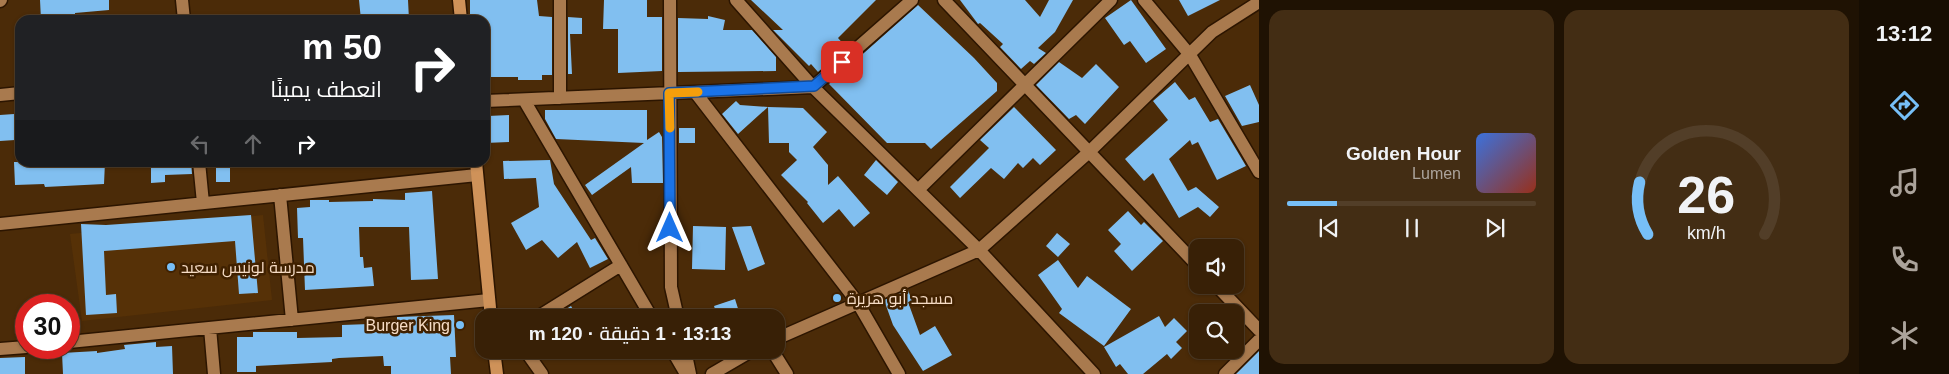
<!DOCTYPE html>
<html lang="ar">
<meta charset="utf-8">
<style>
body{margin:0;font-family:Helvetica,Cairo,sans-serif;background:#432d14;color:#f1f3f6;direction:rtl;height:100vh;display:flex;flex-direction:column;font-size:19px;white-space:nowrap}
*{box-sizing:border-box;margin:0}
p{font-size:16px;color:#aba39b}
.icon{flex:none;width:28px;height:28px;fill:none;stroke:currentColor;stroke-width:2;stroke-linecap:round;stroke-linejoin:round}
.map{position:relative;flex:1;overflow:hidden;direction:ltr}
.panel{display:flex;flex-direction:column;gap:10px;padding:10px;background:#1f1203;width:600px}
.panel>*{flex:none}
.hud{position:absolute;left:15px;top:15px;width:475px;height:152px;border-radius:15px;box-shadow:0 1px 4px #0004,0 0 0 1px #523e28;direction:rtl;background:#202124;color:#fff;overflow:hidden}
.controls{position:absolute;left:1189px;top:239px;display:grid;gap:10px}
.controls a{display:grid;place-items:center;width:55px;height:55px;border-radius:10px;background:#382006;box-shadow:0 1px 4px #0004,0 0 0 1px #523e28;font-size:25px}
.speed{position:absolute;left:15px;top:294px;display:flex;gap:10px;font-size:25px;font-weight:700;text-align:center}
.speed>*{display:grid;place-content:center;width:65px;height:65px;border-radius:50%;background:#382006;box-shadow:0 1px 4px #0004,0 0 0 1px #523e28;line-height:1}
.speed .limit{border:8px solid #d22;background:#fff;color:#111}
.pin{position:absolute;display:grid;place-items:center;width:42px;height:42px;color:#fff;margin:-21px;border-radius:10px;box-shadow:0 2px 8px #0006}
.me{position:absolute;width:55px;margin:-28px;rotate:0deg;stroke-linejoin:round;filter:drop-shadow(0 0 4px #0008)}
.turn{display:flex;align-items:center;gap:18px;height:105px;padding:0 25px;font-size:22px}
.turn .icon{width:65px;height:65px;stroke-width:2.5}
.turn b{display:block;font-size:35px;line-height:42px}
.lanes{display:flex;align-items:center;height:48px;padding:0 25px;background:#0003;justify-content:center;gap:25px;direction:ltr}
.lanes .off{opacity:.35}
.panel .card{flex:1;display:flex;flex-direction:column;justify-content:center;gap:8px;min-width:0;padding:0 18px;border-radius:15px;background:#432d14}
.panel .dial{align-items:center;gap:0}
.dial svg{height:130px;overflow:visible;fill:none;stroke:#523e28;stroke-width:7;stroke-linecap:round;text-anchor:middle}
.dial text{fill:#f1f3f6;stroke:none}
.song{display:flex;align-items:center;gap:15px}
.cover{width:60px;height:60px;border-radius:8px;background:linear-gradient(135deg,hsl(220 70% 55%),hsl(10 70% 35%))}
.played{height:5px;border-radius:2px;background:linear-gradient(90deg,#77bff7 20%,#523e28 20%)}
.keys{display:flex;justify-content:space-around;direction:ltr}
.panel .tiles{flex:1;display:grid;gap:10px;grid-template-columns:repeat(2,1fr)}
.trip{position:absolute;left:475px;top:309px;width:310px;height:50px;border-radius:15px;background:#382006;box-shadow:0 1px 4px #0004,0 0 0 1px #523e28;font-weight:600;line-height:50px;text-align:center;direction:rtl}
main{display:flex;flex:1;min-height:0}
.dock{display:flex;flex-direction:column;width:90px;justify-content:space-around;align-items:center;background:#160d02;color:#aba39b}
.dock .icon{width:35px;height:35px}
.dock .selected{color:#77bff7}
.dock b{font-size:22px;color:#f1f3f6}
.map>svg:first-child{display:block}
</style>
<main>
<nav class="dock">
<b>13:12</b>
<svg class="icon selected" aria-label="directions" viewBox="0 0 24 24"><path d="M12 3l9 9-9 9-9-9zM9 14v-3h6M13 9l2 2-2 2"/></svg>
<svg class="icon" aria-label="music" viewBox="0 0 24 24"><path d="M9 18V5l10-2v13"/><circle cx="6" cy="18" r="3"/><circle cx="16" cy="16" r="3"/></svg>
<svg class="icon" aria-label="phone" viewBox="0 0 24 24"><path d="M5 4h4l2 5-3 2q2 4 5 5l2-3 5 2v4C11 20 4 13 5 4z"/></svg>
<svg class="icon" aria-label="climate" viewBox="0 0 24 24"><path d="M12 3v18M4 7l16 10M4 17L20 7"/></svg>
</nav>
<section class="panel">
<div class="tiles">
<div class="card dial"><svg viewBox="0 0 100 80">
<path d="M14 69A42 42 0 1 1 86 69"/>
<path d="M14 69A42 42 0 0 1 9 37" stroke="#77bff7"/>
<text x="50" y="56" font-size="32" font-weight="700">26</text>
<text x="50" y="72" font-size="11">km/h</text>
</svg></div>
<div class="card">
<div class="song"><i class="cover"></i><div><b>Golden Hour</b><p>Lumen</p></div></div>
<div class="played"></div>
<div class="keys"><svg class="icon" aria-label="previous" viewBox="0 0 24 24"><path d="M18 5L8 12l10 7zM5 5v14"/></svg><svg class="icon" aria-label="pause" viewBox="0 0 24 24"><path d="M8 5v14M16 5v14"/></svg><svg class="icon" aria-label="next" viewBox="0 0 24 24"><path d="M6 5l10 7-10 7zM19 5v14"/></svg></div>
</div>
</div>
</section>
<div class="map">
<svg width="1259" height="374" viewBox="0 0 1259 374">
<rect width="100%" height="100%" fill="#4b2b08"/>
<path fill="#563107" d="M263,215L272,300L82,321L70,234Z"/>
<path fill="#81bff0" d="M40,0H109V10L75,13V20H41Z
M359,0H408L409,20H361Z
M470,0H537L539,16L552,17V75H542V80H518V77H485V20H470Z
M604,0H647V17H662V71L618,73V29H603Z
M751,0H876L838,38L846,47L818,72L811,64L809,66L773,30H783Z
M960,0H1025L1040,17L1049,0H1073L1055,32L1038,48L1046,53L1034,64L1030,61L1021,69L1000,47L1003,44L980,23L978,24Z
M1131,0L1166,49L1146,63L1130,41L1124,45L1105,18Z
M1179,0H1220L1188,16Z
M918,5L974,58L997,83V91L931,149L925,143H887L829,84Z
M708,16L725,20L723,30H752L776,57V71L678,72V18L708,19Z
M568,17L582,18V34H570L572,74H568Z
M1059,62L1082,78L1096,64L1119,87L1085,124L1076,115L1069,119L1036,85Z
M1175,82L1189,100L1195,97L1210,122L1218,119L1246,166L1217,180L1198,142L1192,145L1190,140L1169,159L1188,191L1196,187L1219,207L1210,217L1198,207L1179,218L1153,173L1144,181L1125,159L1168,120L1153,101Z
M1250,85L1259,105V122L1242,126L1225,96Z
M736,101L740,105L768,107L738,134L722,114Z
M768,107L803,108L827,132L813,147L828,165V185L838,176L870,213L854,227L839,209L823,223L807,203L808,202L781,175L797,160L789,152V143H769Z
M1014,107L1056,150L1040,165L1033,158L1023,168L1018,163L1004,179L991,168L960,198L950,187L989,148L980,140Z
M545,110H647V140L659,132L662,137L663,183H632L631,167L592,195L585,185L644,143L556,139L545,119Z
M14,114L15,140L0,141V115Z
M509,115V142L485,143V126H488V116Z
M679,128H695V143H679Z
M550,160L554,184L591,240L595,238L608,259L590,268L577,242L558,258L542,240L526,250L511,223L539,207L536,178L504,179L503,161Z
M876,160L898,182L887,195L864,175Z
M14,162H105L104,184L45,187L44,184L15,185Z
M151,162H191L192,174L165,175V182L151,183Z
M216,162H230V182H216Z
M432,191L438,279L411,280L409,227H359L360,257H363L364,268L372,267L374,286L305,290L303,238H298L297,208L310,207V200H329V202L373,201V199L405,200V193Z
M1128,211L1141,225L1144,222L1163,241L1132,271L1114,251L1121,244L1108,230Z
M251,215L258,293L239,294L235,241L104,251L106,295L116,294L117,313L86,315L81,224L106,225Z
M693,226L726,227L725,270L692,269Z
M751,226L765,264L748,271L732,227Z
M1057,233L1070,244L1058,257L1046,246Z
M1058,260L1078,288L1087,276L1131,309L1104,346L1059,313L1062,309L1038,275Z
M908,290L912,301L908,302L920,335L935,326L952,355L923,371L893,325L884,300Z
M735,299L741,318H718L714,306Z
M571,306L578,318H552Z
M454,315L456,357H450L451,374H391V366H384L383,356L339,358L332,359V362L256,366V372H237V337H253V332H297V338L342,337V325L397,323V317Z
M1159,316L1165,327L1174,318L1187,331L1176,342L1182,348L1171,359L1167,354L1143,374H1128L1120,364L1116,367L1104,347Z
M156,342V347L172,346L173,374H63L62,353L97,351V353L125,349L124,345Z
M1259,351V374H1236Z
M25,357V374H0V358Z"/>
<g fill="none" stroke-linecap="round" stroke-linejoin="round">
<g stroke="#2c1500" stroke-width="15">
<path id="minor" d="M182,0L184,20
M670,0L671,287L678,318
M736,0L813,87L979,250L1094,374
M944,0L1198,266
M1144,0L1190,55L1259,172
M0,1L1,0
M695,92L858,303L899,374
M0,95L20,93
M560,98V0
M524,100L652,318
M485,101L813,87L912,0
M199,162L203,203
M918,190L1111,0
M280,195L292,320
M0,224L477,175
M1216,285L1259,330
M536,318L621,265
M210,328L214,374
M776,339L979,250L1088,153L1212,32L1259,2
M69,342L489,300
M0,349L26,347
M525,350L542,374
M672,350L686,374
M685,350L690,374
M772,350L787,374
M712,374L753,350
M1225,374L1259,340"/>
</g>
<g stroke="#2c1500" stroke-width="15">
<path id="major" d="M459,0L461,20
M476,162L491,318
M494,350L497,374"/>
</g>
<use href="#minor" stroke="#a97a4e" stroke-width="12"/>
<use href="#major" stroke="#cf9259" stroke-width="12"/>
</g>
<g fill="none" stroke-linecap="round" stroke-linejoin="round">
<g stroke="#114b97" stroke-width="12">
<path id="route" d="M670,228L669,93L814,86L842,62"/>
</g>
<use href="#route" stroke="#1a73e8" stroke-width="9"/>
<path stroke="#f59e0b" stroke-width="9" d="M670,128L669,93L698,92"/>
</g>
<g fill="#77bff7" stroke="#402100" stroke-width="2">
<circle cx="171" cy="267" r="5"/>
<circle cx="837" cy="298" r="5"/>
<circle cx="460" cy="325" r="5"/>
</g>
<g text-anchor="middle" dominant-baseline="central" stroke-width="5" stroke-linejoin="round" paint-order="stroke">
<g font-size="16" fill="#f6dcc5" stroke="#402100" text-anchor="start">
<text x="181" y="267">مدرسة لونيس سعيد</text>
<text x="847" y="298">مسجد أبو هريرة</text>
<text x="450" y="325" text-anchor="end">Burger King</text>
</g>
</g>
</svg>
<div class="controls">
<a><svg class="icon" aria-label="sound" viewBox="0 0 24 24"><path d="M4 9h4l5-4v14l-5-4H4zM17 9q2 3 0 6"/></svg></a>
<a><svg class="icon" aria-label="search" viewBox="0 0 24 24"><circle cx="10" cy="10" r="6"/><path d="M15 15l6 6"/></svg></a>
</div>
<div class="speed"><div class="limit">30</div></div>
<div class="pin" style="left:842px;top:62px;background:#d93025"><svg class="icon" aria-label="arrive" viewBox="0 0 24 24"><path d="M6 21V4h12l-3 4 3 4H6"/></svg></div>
<svg class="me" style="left:670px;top:228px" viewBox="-20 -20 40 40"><path d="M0-17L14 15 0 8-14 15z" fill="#1a73e8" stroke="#fff" stroke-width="4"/></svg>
<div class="trip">13:13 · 1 دقيقة · 120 m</div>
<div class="hud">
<div class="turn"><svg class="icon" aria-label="right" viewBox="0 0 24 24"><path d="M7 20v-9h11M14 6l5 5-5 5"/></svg><div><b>50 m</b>انعطف يمينًا</div></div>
<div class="lanes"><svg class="icon off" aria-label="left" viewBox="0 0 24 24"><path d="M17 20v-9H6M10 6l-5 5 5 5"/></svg><svg class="icon off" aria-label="ahead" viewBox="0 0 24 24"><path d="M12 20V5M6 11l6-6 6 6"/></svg><svg class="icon" aria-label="right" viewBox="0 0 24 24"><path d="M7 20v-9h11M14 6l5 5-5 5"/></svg></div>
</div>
</div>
</main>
